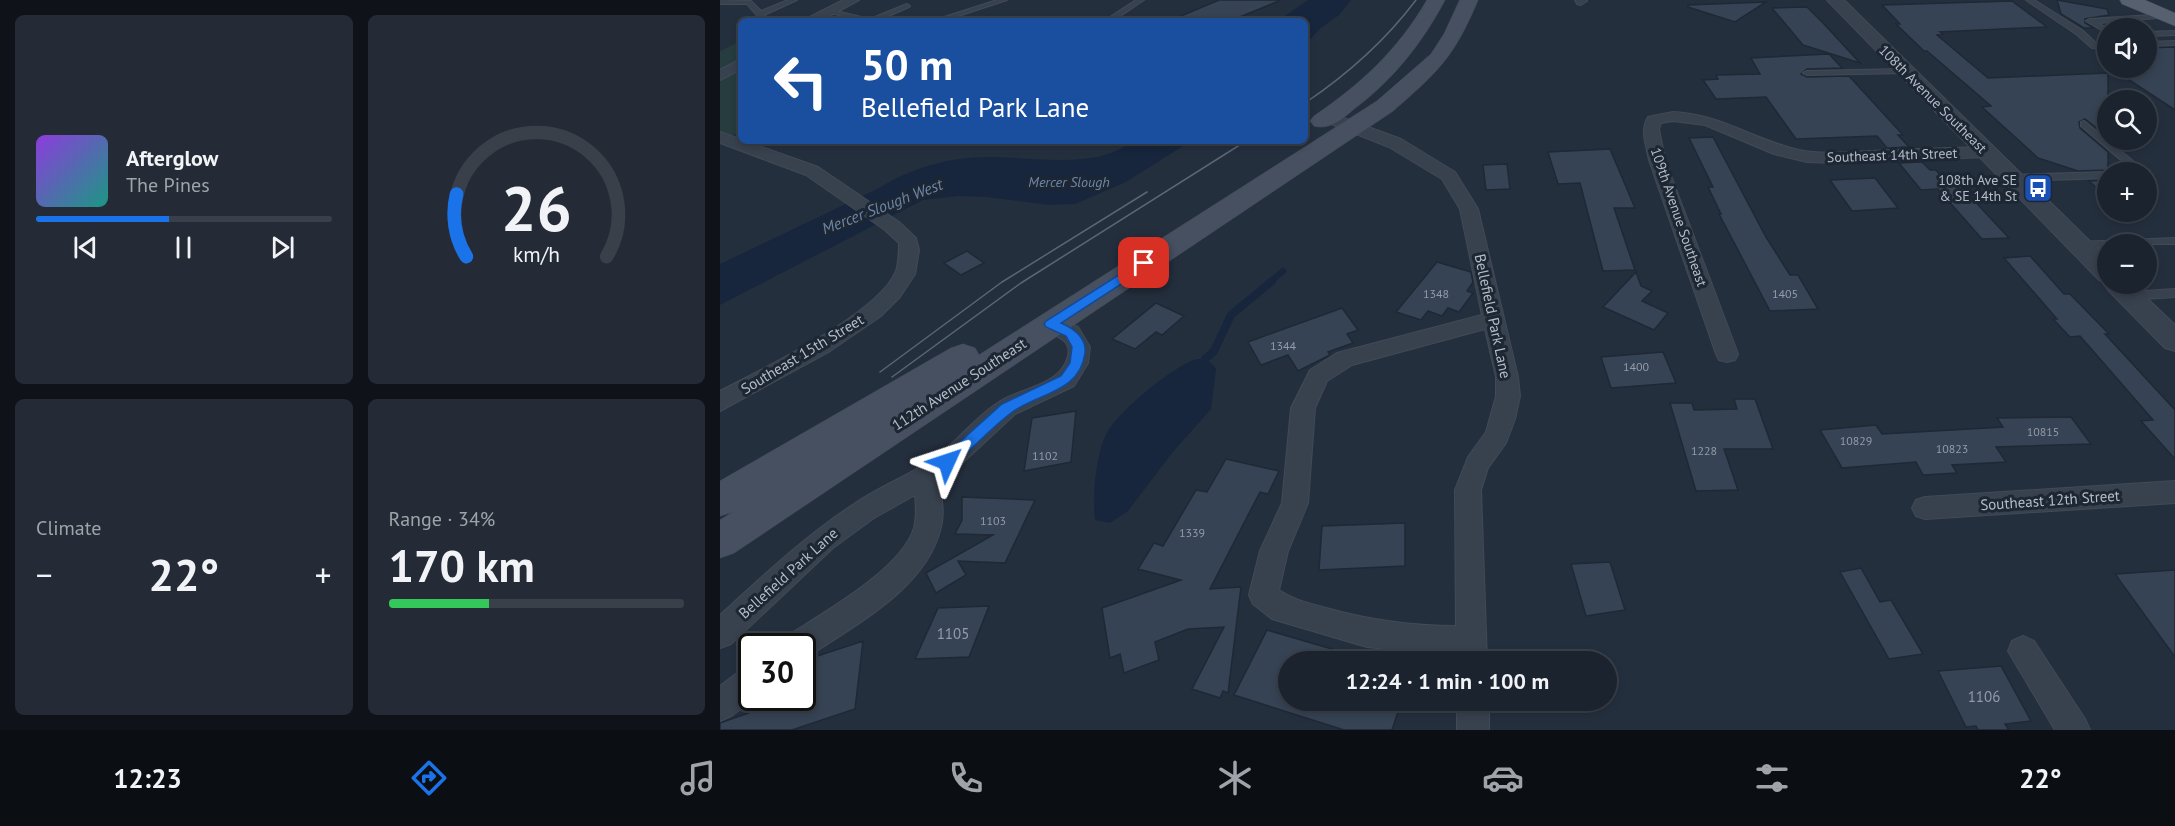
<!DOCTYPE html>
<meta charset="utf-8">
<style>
body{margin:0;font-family:"PT Sans",sans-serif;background:#242b36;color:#f1f3f6;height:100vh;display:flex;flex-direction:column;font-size:22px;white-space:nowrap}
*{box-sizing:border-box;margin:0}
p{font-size:20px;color:#a0a4aa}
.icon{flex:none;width:33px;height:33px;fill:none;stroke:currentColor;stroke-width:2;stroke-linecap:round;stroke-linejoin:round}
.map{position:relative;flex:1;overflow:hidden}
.sheet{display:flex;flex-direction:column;gap:15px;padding:15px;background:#0f1319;width:720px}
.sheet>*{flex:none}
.guide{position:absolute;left:18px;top:18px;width:570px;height:126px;border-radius:9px;box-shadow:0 3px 9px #0003,0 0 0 2px #39404a;background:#1a4fa0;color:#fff;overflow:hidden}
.buttons{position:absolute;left:1377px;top:18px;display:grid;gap:12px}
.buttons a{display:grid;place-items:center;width:60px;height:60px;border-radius:50%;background:#1b232e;box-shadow:0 3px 9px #0003,0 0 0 2px #39404a;font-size:30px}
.speed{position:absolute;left:18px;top:633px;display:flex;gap:12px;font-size:30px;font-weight:700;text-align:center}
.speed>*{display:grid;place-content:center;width:78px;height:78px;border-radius:50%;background:#1b232e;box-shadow:0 3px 9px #0003,0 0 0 2px #39404a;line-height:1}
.speed .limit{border:3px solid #111;border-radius:9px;background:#fff;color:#111}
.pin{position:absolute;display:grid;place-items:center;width:51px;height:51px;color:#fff;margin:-26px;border-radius:12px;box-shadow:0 3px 9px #0006}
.me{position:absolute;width:66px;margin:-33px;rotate:48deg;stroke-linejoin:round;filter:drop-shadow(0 0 4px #0008)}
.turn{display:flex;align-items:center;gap:21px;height:126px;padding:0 24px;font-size:27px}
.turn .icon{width:78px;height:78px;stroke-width:2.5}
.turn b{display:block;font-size:42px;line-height:51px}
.big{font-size:45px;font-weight:800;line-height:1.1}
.sheet .card{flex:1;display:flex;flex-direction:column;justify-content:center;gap:9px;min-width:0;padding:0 21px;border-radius:9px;background:#242b36}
.sheet .dial{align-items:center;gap:0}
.dial svg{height:156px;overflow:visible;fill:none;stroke:#39404a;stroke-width:7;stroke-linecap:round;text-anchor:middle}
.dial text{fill:#f1f3f6;stroke:none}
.song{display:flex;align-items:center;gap:18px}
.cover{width:72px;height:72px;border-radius:9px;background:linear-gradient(135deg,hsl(270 70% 55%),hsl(170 70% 35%))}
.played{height:6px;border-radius:3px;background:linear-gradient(90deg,#1a73e8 45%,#39404a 45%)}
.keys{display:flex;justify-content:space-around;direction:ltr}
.heat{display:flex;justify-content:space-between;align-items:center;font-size:33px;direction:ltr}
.charge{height:9px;border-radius:4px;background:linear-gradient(90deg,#34c759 34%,#39404a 0)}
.sheet .tiles{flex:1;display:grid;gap:15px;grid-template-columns:repeat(2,1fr)}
.trip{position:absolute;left:558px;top:651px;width:339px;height:60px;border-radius:30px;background:#1b232e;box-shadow:0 3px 9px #0003,0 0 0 2px #39404a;font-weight:800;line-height:60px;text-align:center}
.dock{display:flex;height:96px;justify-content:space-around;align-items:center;background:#0b0e12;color:#a0a4aa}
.dock .icon{width:42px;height:42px}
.dock .selected{color:#1a73e8}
.dock b{font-size:27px;color:#f1f3f6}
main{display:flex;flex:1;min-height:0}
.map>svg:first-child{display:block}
</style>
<main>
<section class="sheet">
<div class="tiles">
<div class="card">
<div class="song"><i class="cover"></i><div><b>Afterglow</b><p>The Pines</p></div></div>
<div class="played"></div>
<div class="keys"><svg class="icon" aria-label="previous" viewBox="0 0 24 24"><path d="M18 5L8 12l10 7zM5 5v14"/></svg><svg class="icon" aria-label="pause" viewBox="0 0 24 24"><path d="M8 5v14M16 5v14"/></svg><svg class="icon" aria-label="next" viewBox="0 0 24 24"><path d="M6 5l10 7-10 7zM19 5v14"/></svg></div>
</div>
<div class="card dial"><svg viewBox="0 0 100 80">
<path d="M14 69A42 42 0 1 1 86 69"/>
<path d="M14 69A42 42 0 0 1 9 37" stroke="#1a73e8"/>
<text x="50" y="56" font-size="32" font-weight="700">26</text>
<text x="50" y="72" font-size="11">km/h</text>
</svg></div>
<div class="card"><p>Climate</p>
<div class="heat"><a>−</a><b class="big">22°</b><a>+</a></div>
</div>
<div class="card"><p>Range · 34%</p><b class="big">170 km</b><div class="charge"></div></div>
</div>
</section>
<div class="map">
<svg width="1455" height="730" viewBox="0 0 1455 730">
<rect width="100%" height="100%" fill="#242f3e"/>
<path fill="#263c3f" d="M21,41V131L0,142V51Z"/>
<path fill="#17263c" d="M588,0H631L619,15L601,28L585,45V21H558Z
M411,141H471L406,182L355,204L329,205L266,197L238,196L203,200L0,305V264L159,188C193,167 232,156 272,157C310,157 381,170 411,141Z
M477,359C486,359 491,361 496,369L491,409L452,453L408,511L390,523L375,520C372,498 376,452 387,433C398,412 454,365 477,359Z"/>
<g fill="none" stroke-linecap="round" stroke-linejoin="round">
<path stroke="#17263c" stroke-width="6" d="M550,282L563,271"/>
<path stroke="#17263c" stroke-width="8" d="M485,359L494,351L511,315L552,281"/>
</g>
<path fill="#364354" stroke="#1f2835" stroke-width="1.5" d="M499,0H559V1L510,21H449Z
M1337,0L1387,9L1389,15L1365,19V23L1374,28H1364L1341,14Z
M1292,1L1327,27L1220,32L1223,34L1217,35L1268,78L1388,73V137L1365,119L1359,122L1360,128L1388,152V170L1358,171L1318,158L1262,107L1271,106L1207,51H1204L1176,24H1180L1162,5Z
M1046,2L1015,22L968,7V5Z
M1087,7L1103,23L1140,63L1083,45L1052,8Z
M1455,47V110L1391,68H1426V48Z
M1109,54L1122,68L1087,69L1081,74L1087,77L1129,76L1183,135H1178L1189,147L1167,148L1157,136L1076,139L1046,97L996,99L983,80L998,79L996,75L1040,74L1031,58Z
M993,137L1046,237L1070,275H1078L1098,309L1050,311L999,214H1001L988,187H993L969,138Z
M890,149L915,208H894L915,270L883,271L860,183L838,184L828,152Z
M1202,162L1210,170H1216L1223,178H1233L1289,238L1262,239L1218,189L1201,190L1179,163Z
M787,164L790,189L766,190L763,165Z
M1155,178L1178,208L1132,211L1110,180Z
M1388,180V198L1369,181Z
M247,251L264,263L241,275L224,263Z
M1310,256L1344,294H1350L1389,334H1385L1455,410V459L1421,421L1433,420L1360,336L1350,337L1333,319H1337L1284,258Z
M717,262L751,272L753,282L747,291L753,293L739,312L728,308L722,316L708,311L701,320L676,312Z
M916,272L921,286L932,291L922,301L948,313L934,330L883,307Z
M436,303L464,316L442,335L436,332L415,349L392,339Z
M622,308L638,330L627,334L633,343L608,352L610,355L578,371L568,355L541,365L528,342Z
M943,352L956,383L891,388L881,357Z
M1014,399H1035L1053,449H1004L1018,490L976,491L950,403H972L974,410L1017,409Z
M356,411L351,462L304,471L312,418Z
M1351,417L1371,444L1276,447L1286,462L1232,465L1237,473L1203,475L1196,462L1122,468L1100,430L1156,425L1162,434L1283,427L1277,418Z
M506,459L559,471L548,494L540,492L490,589L521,587L508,693L503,691L500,698L472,689L504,627L468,629L435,642L439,660L404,673L400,654L390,658L382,608L461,580L418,569L434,543L443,546L476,490L487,492Z
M242,497L315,500L285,563L238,561L246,575L216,593L206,573L273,535L235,534L242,520Z
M685,523V566L599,570L602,526Z
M890,562L905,610L866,616L851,564Z
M1141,568L1160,602L1171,600L1203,654L1169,659L1120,572Z
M1455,570V657L1395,574Z
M269,606L249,657L195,659L218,608Z
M547,630L636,656L635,662H568V700H682L672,730H624L514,695Z
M143,641L135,709L72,730H0V723L54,704L55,698H82V661Z
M1281,666L1311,721L1285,724L1289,730H1258L1256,726L1246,727L1218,671Z"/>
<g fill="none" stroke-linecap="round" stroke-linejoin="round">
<g stroke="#414a57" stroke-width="2">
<path id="service" d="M0,0L31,1L41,11L68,0H77L44,15L50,21H42L27,4H0Z
M277,0H287L223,21H212Z
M416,0H424L393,21H384Z
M1306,0H1314L1362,30L1377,44L1388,43V47L1372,48L1356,34Z
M187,4L190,6L189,7L157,21H140L104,11L107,9L150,19Z
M1447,14L1449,15V17L1378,23L1388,29V34L1366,21L1370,19Z
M1455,31V35L1426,36V32Z
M1455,41V45L1426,46V42Z
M1185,69L1189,71L1188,73L1087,75L1083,73L1087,71Z
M1364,121L1418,165V169L1414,172H1405L1409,167L1361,126V122Z
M1388,172V178L1292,181L1287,178L1292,175Z
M1455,238V244H1388V247L1359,248L1354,245L1359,242Z
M1455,289V297L1409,300L1403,296L1409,292Z"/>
</g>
<g stroke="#414a57" stroke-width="2">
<path id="minor" d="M123,0H139L100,21H82Z
M855,0H867V1L861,5L857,4Z
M21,59V69L0,80V70Z
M607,112L681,139L735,172L758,209L798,377L800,396L795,419L786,443L768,468L761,490L767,662H737V654H711L647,647L552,619L533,604L529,595L540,551L562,503L571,408L590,370L617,353L762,315L740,209L722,179L669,147L601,120L599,117L601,114ZM765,329L776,377V396L766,432L748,457L735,490L736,626C692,626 649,620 606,608C589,603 573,600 559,590L568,551L588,503L595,408L607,381L632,365Z
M953,112C1001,114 1034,140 1079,150C1103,155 1128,152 1152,151C1190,149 1228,148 1266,147L1274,152L1266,157L1115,163L1087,162L1054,154L985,125L953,121L941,123L939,129L945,160L1018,354L1015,360L1007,362L999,360L996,354L929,160C926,145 920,130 928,117Z
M0,132L98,167L179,222L196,238L199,250L195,274L180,297L161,316L110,351L0,411V391C42,369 159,314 176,271C179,262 179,252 179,243L165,230L86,175L0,143Z
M331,317L358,327L370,347L368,363L354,386L295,414L236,469L219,481C221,495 225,512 221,527C207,588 136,624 89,656L82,659V646H63L67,636C103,613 182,569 194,528C197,517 196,505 195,495L154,518L113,548L11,644L0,648V615C43,576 85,536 134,504C160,486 191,475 217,456C239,440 256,416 279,402C298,389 334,386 345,364C359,335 329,339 320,324L323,319Z
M1455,481V503L1205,519L1196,516L1192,508L1196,500L1205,497Z
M1303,636L1314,641L1365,719L1370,730H1335L1288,651L1292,641Z
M32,666V698H36L11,716L0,721V686L21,670Z
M737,700H769V730H737Z"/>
</g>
<g stroke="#414a57" stroke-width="2">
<path id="tertiary" d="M1107,0H1124L1388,259V284H1412L1455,325V351L1445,348L1388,290L1384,284L1386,282L1379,280Z"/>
</g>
<g stroke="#414a57" stroke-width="1">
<path id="secondary" d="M707,0H725C702,43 674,79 634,109C622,119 610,130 594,126L590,121L594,116C641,84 678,50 707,0Z
M740,0H758C734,57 719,71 673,111L14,553L0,558V520L13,512L0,516V481L231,348L243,344L255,348L259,355L657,101L711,54L724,34Z"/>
</g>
<g stroke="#414a57" stroke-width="1">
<path id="primary" d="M1400,0H1425L1455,13V26L1402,4Z"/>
</g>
<use href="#service" fill="#38414e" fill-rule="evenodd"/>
<use href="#minor" fill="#38414e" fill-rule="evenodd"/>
<use href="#tertiary" fill="#38414e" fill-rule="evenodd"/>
<use href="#secondary" fill="#465061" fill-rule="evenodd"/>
<use href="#primary" fill="#56606e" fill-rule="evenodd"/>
<path stroke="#5a6575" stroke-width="1.5" d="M585,103C628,74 665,41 696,0
M160,372L282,282L427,192
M172,377L301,283L526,141"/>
</g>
<path fill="#1a73e8" stroke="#114b97" stroke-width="1.5" d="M424,259L430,263L429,266L341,323C353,328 367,338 365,353C360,393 317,393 291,413C270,429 252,449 232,466H222L219,462L222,458L282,404L341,376L350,363L352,347L346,336L326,327L324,324L326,321Z"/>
<defs>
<g id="bus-square" transform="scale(1.5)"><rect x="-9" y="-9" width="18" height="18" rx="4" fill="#1a4fb4" stroke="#1d2633"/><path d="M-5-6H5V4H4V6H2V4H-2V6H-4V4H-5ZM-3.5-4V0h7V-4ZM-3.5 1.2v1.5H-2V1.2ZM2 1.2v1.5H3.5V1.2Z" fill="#fff"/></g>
</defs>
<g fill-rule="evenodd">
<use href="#bus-square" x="1318" y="188"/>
</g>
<g text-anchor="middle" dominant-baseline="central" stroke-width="6" stroke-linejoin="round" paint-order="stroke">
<g font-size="12" fill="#929caa">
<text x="716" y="293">1348</text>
<text x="1065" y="293">1405</text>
<text x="563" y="345">1344</text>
<text x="916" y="366">1400</text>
<text x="1323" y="431">10815</text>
<text x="1136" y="440">10829</text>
<text x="1232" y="448">10823</text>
<text x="984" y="450">1228</text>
<text x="325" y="455">1102</text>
<text x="273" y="520">1103</text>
<text x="472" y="532">1339</text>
</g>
<g font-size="14" fill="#b4bcc9" stroke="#1d2633">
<text transform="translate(1213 99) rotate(45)">108th Avenue Southeast</text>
<text transform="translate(1172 155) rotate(-2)">Southeast 14th Street</text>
<text transform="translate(959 217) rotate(71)">109th Avenue Southeast</text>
</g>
<g font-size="14" fill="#b4bcc9" stroke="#1d2633" text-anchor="end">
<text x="1297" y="180">108th Ave SE<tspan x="1297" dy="16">&amp; SE 14th St</tspan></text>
</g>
<g font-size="14" font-style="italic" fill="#6d86a8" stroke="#1d2633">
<text x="349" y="182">Mercer Slough</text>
</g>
<g font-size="15" fill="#b4bcc9" stroke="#1d2633">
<text transform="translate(773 316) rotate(78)">Bellefield Park Lane</text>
<text transform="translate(82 354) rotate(-31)">Southeast 15th Street</text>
<text transform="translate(239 384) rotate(-33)">112th Avenue Southeast</text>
<text transform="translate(1330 500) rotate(-4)">Southeast 12th Street</text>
<text transform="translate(68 573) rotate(-42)">Bellefield Park Lane</text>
</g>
<g font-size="15" fill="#929caa">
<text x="233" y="633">1105</text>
<text x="1264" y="696">1106</text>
</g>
<g font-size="16" font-style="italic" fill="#6d86a8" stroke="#1d2633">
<text transform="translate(162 206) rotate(-21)">Mercer Slough West</text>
</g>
</g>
</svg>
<div class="buttons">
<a><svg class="icon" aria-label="sound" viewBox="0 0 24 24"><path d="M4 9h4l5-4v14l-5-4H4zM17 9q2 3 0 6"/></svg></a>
<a><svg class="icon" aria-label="search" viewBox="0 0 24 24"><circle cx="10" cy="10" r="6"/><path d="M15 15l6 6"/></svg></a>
<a>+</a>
<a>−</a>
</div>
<div class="speed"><div class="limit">30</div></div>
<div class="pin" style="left:424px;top:263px;background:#d93025"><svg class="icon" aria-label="arrive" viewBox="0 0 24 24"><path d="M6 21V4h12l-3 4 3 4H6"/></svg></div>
<svg class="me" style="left:227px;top:462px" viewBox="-20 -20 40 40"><path d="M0-17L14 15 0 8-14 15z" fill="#1a73e8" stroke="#fff" stroke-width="4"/></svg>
<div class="trip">12:24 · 1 min · 100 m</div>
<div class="guide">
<div class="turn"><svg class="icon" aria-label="left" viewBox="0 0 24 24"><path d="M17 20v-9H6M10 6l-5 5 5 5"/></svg><div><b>50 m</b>Bellefield Park Lane</div></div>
</div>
</div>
</main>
<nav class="dock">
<b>12:23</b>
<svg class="icon selected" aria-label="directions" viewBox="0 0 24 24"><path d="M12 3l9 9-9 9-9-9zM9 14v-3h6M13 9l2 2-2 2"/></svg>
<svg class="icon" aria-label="music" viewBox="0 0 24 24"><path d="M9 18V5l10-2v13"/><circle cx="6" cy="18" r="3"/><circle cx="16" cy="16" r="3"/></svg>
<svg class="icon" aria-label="phone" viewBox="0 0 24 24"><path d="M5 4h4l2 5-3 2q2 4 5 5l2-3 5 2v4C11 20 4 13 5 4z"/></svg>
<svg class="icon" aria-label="climate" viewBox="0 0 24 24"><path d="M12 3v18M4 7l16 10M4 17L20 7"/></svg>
<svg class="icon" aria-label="car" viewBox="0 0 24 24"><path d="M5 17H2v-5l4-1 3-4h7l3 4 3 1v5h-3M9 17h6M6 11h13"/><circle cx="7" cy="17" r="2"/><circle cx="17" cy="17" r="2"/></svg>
<svg class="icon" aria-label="filters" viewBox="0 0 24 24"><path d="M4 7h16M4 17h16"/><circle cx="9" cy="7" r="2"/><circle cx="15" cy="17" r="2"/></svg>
<b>22°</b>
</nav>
